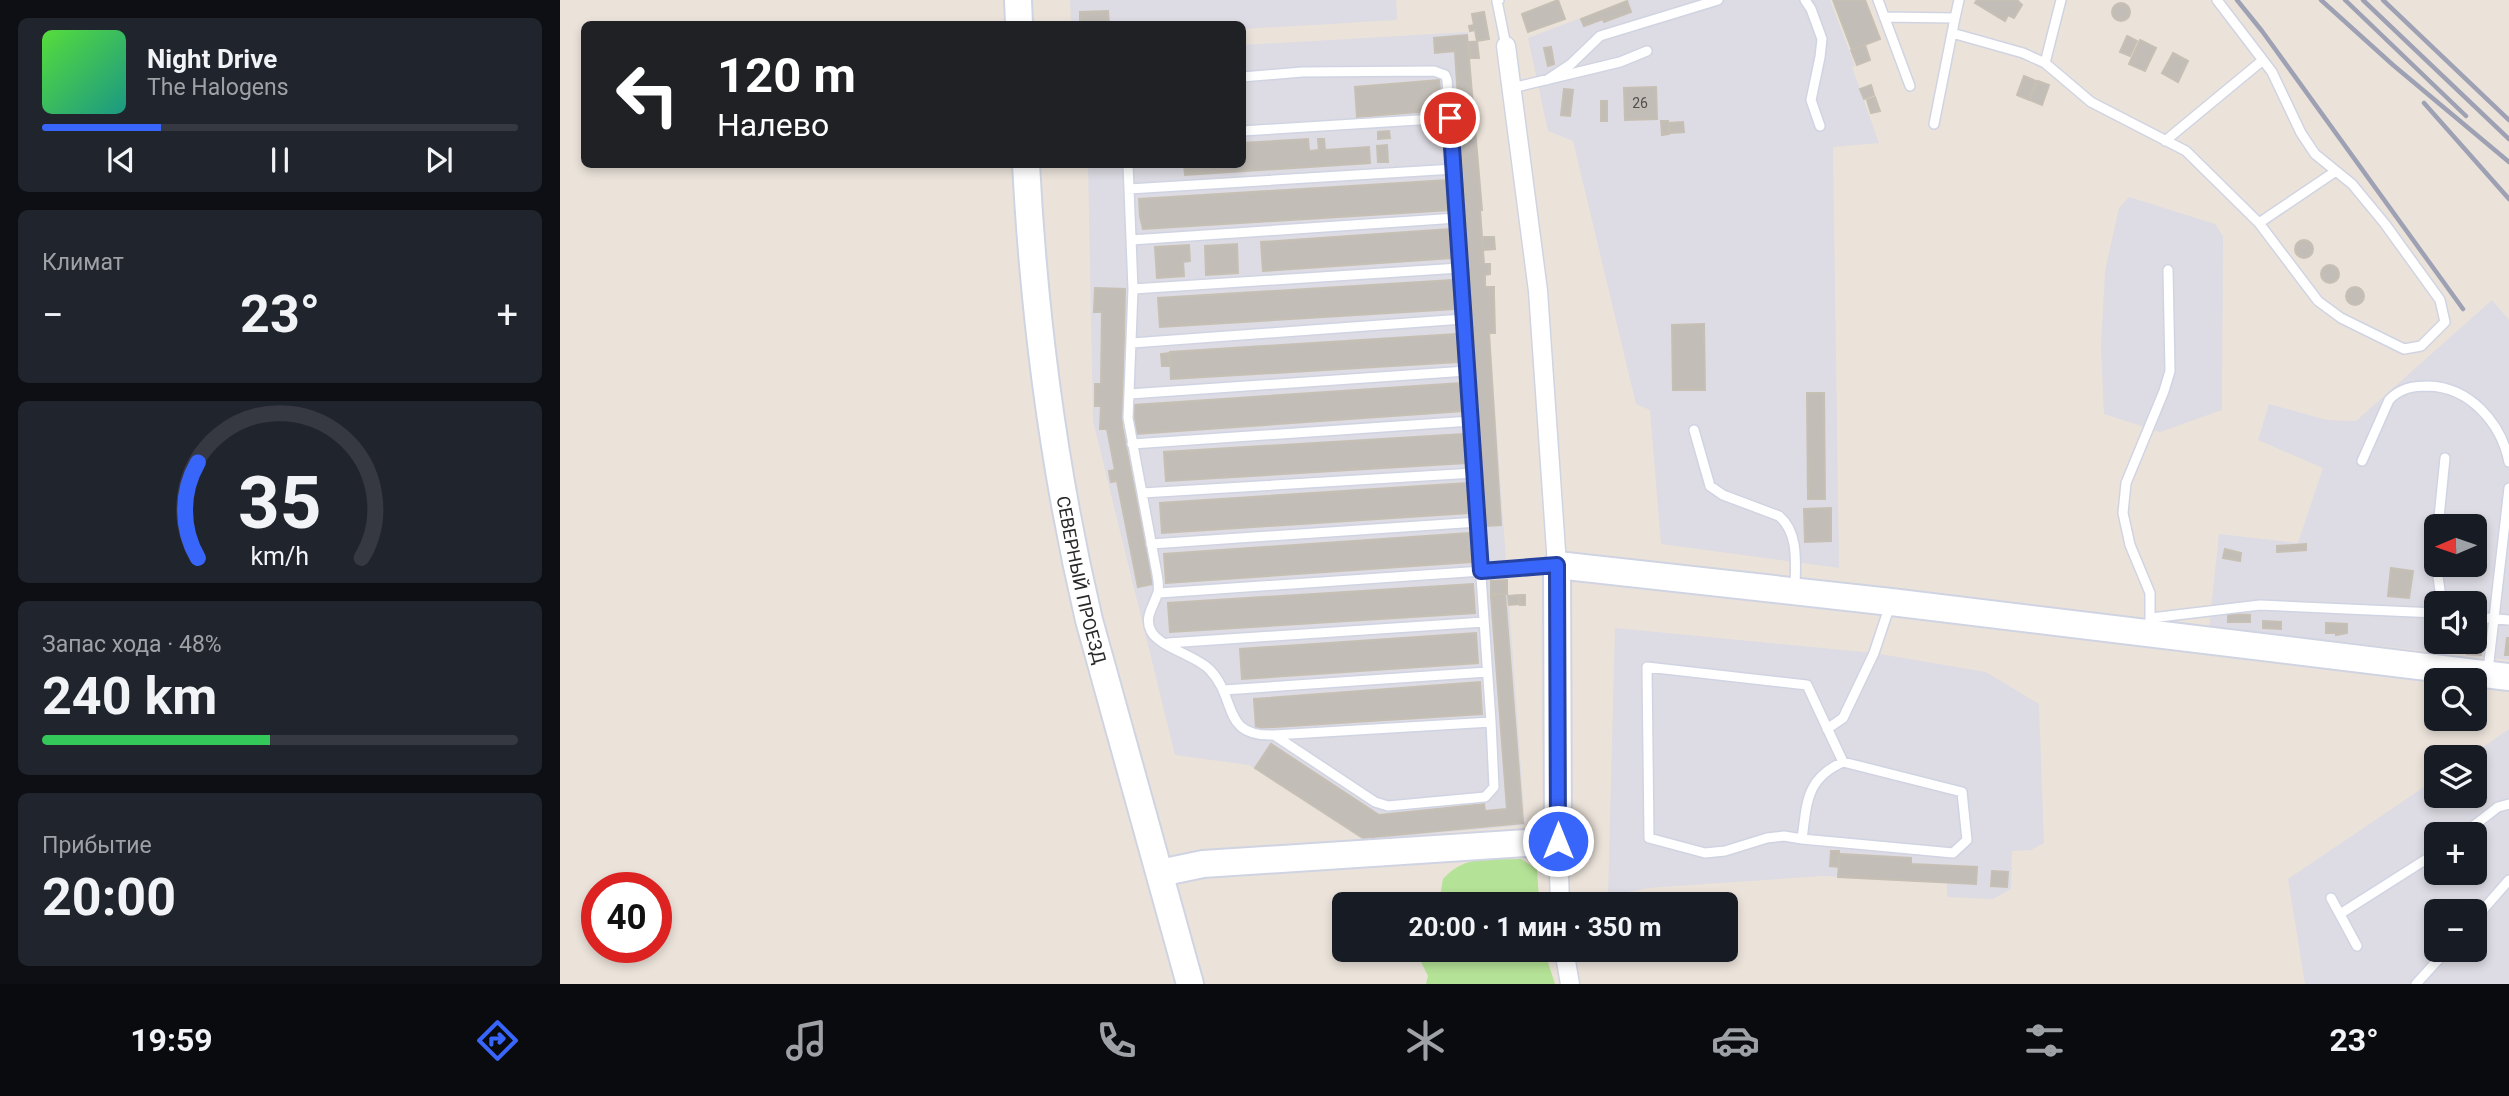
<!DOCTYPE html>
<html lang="ru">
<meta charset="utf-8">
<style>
body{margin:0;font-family:Roboto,sans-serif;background:#20242c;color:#f1f3f6;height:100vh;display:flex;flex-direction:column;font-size:26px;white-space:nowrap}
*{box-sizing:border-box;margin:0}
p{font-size:23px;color:#9ea1a6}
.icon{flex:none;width:38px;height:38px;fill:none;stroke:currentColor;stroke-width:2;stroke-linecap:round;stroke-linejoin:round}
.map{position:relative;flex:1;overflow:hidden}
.side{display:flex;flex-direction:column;gap:18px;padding:18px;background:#0d0f14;width:560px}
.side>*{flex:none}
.banner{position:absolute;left:21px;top:21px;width:665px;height:147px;border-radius:10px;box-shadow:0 4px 10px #0003;background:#202124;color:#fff;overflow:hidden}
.needle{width:46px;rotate:268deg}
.buttons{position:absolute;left:1864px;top:514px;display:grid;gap:14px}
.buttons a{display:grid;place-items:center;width:63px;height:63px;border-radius:10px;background:#171b24;box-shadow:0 4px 10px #0003;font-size:35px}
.speed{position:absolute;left:21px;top:872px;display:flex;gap:14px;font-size:35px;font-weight:700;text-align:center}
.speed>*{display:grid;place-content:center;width:91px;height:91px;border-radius:50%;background:#171b24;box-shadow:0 4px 10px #0003;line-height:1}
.speed .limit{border:10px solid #d22;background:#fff;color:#111}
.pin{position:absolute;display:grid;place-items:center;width:60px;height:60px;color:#fff;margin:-30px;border:4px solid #fff;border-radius:50%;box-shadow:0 2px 7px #0007}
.me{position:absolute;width:77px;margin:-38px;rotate:0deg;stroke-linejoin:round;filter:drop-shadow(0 0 5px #0008)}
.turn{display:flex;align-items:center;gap:24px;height:147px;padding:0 21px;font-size:32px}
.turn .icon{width:91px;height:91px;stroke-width:2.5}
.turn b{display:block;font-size:49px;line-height:60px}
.big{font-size:52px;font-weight:700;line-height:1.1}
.side .tile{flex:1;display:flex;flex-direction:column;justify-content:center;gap:10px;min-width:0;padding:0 24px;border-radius:10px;background:#20242c}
.side .dial{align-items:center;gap:0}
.dial svg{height:182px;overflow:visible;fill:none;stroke:#363941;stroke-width:7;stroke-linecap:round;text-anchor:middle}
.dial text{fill:#f1f3f6;stroke:none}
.song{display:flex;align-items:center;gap:21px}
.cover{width:84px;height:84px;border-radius:10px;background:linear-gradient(135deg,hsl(110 70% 55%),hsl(170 70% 35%))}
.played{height:7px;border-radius:4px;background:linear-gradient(90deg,#3966fa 25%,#363941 25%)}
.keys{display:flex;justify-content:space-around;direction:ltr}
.heat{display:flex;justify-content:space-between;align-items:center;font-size:38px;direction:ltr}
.charge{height:10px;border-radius:5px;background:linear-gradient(90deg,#34c759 48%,#363941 0)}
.trip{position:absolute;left:772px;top:892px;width:406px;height:70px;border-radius:10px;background:#171b24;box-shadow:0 4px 10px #0003;font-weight:700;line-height:70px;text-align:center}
.dock{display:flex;height:112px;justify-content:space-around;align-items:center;background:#090b0e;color:#9ea1a6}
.dock .icon{width:49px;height:49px}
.dock .selected{color:#3966fa}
.dock b{font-size:32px;color:#f1f3f6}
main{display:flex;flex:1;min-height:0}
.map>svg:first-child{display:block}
</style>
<main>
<section class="side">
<div class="tile">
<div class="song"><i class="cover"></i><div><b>Night Drive</b><p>The Halogens</p></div></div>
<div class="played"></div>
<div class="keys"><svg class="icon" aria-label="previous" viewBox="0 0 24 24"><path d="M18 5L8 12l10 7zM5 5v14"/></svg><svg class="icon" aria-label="pause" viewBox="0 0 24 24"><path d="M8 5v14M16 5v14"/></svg><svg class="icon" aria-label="next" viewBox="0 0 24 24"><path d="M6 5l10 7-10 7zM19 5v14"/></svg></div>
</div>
<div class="tile"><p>Климат</p>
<div class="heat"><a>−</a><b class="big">23°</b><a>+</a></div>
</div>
<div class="tile dial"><svg viewBox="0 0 100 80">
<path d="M14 69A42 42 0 1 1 86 69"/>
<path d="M14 69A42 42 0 0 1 14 27" stroke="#3966fa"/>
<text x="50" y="56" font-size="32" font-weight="700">35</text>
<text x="50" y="72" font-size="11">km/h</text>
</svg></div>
<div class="tile"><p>Запас хода · 48%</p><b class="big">240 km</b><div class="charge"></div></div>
<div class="tile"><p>Прибытие</p><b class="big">20:00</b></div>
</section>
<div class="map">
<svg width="1949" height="984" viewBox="0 0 1949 984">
<rect width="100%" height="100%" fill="#ebe3da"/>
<path fill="#dddbe3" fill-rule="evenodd" d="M510,0H836L837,20L683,29L682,24H511Z
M1068,0H1270L1295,66L1292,67L1319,143L1273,147L1279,568L1101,544L1090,410L1076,404L1013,141L988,131L968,38Z
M908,32L965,825L803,840L689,765L615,755L533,421L528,165L682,164L683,45Z
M1569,197L1655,224L1663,236L1662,410L1600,432L1544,414L1541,346L1545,271L1559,208Z
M1932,300L1949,320V660L1649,627L1659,534L1738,543L1763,468L1698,440L1709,404L1767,420L1796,421ZM1876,527H1914V565H1876ZM1876,604H1914V642H1876Z
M1055,628L1314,653L1426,672L1479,704L1484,843L1471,850L1452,851L1451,889L1433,899L1387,897V882L1262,876L1088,888L1048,896Z
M1949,729V984H1745L1728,879L1876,779V796H1914V758H1907ZM1876,835H1914V873H1876ZM1876,912H1914V950H1876Z"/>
<path fill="#b4e296" d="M961,859L977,869L979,901L966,902L965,905H919L920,902L893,900L880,896L883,879C906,854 929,860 961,859Z
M855,950H984L995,984H866L868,976Z"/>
<path fill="#c3bdb7" stroke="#c6bfb4" stroke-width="2" d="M998,0L1005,19L968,32L962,14Z
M1273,0H1305L1320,39L1292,50Z
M1417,0H1457L1462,5L1454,18L1448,15L1445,21L1415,3Z
M1067,1L1071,12L1044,22L1043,19L1024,26L1021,19Z
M1552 12a9 9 0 1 1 18 0a9 9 0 1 1-18 0Z
M548,11L549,24H520V12Z
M924,12L929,39L917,41L915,30L910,31L909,26L914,25L912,14Z
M907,35L922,210H920L924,264H930V274L925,275V287H934V296L935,333H929L941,525L925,526L895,51L875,53L874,38Z
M1567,36L1577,41L1570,56L1560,52Z
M1580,40L1596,48L1585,71L1569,64Z
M917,41L919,58H911L909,42Z
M1305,45L1310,60L1297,65L1291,50Z
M991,47L994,64L988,66L984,48Z
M1613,53L1628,61L1618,82L1602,73Z
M1464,76L1476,81L1469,100L1457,95Z
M879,80L882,110L797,117L795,87Z
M1478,81L1489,85L1482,105L1470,100Z
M1311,85L1314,95L1304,99L1300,89Z
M1096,87L1097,119L1065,120L1064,88Z
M1004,89L1013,90L1010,116L1001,115Z
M1315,97L1320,111L1311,113L1307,100Z
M1041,101H1047V121H1041Z
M1101,121H1108L1109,134L1102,135Z
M1123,122L1124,132L1110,133L1109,123Z
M829,131L830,138L818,139V132Z
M748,139L749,151L759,150L758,139H764L765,150L809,147L810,163L625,175L624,164H682V143Z
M827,145L828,162H818L817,146Z
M888,180L890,210L583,229L580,216L579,199Z
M890,229L892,258L703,271L701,242Z
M923,237H934L935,249L924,250Z
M1735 249a9 9 0 1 1 18 0a9 9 0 1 1-18 0Z
M677,244L678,273L646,275L645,246Z
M629,245L630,261L623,262L624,276L597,278L595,247Z
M1761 274a9 9 0 1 1 18 0a9 9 0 1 1-18 0Z
M892,280L894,309L600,327L598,298Z
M1786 296a9 9 0 1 1 18 0a9 9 0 1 1-18 0Z
M535,288L565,289L562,426L593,584L578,587L557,481L551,482L549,471L555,470L547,429H540L541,406H535V384H541L542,312H534Z
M1144,324L1145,390H1113L1112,325Z
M896,334L898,362L611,379L610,352Z
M609,353L610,366H602L601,354Z
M901,383L903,411L576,434L574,405Z
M1247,393H1264L1265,499H1248Z
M904,434L906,463L606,481L604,452Z
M907,483L909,513L602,533L600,503Z
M1271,508V541L1245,542L1244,509Z
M909,533L911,562L606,583L604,554Z
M1746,544V550L1717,552V546Z
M1665,549L1681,553L1680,561L1663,558Z
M1831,568L1853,571L1849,598L1828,596Z
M947,580V594H931V581Z
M913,584L915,613L610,632L608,603Z
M945,594L963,823L803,838L695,768L711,744L819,815L924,804L925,811L947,809L931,596Z
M959,595V604L949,605L948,596Z
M960,595H965V605H960Z
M1668,614L1690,615V622H1668Z
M1703,621L1721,622V629L1703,628Z
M1766,623L1787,624V633L1776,635V633H1766Z
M916,633L918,663L682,679L680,649Z
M1947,638H1949V655H1945Z
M1908,647L1922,648L1921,655L1907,654Z
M920,682L922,714L696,728L694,699Z
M1271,851H1279V867L1270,866Z
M1280,854L1351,858V864L1417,867L1416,884L1278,877Z
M1432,871L1448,872L1447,887L1431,886Z"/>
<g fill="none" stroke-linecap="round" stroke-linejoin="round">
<g stroke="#d0d4e2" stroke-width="12">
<path id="lane" d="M939,0L937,1L946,46
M1245,0L1251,9L1262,39L1260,57L1251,100L1260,126
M1318,0L1350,86
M1501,0L1485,63L1531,102L1626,151L1699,223L1758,301L1781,318L1844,349L1861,346L1885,322L1880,300L1825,224L1792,184L1755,154L1741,133L1712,72L1657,0
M1324,17L1395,18L1399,0
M1392,33L1463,53L1485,63
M987,80L1011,64L1040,36L1158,0
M952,88L1060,62L1087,51
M1374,124L1395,18
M682,131L890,118
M1605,141L1703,60
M568,164L573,289L568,418L597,574C598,581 600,589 597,595C593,607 584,618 591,631C599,647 635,655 649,669C678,698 660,737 714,735L815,802L828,806L925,797L934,787L931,722L887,80L885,75L874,71L742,72L682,77
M569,189L894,169
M1699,223L1776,171
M571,240L897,218
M573,289L900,268
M572,343L903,319
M569,394L907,371
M1134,430L1150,486L1163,495L1219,516C1240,534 1235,565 1235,590
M572,444L911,421
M1802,461L1829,400C1840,388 1853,386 1868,386C1910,387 1941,423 1949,462
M582,493L914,473
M1878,527L1885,458
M591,544L918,522
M1876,544L1875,556L1882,604
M599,593L995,566
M1914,617L1949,620
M1591,618L1700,605L1876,613
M1590,629V593L1570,545L1563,513L1566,483L1604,391L1610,371L1608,270
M608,643L924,622
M1928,670L1949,488
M664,690L927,672
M1267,729L1283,718L1314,653L1330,605
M714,735L931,722
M1283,762L1402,792L1407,840L1393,853L1242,839C1247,804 1245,779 1283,762Z
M1902,835L1938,807L1949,804
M1242,839L1224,836L1207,838L1165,851L1145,853L1089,838L1087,667L1247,685L1283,762
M1771,898L1797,946
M1780,914L1876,853
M1914,920L1949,880
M1856,984L1887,950"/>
</g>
<g stroke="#d0d4e2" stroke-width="21">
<path id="street" d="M946,46L978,291L997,565
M998,841L1000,905
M1004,950L1010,984"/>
</g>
<g stroke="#d0d4e2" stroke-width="30">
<g id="secondary">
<path d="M458,0L459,24"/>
<path id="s1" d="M466,164C474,317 494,471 529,620L630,984"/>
<path d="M600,873L643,864L998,841L997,565L1331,602L1949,677"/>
</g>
</g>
<use href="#lane" stroke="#fff" stroke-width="9"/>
<use href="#street" stroke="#fff" stroke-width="18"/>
<use href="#secondary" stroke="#fff" stroke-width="26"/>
<path stroke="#9da1b3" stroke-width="4.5" d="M1677,0L1702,31L1903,309
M1761,0L1833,65L1949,162
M1785,0L1906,116
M1803,0L1949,139
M1823,0L1949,120
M1864,103L1949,199"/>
</g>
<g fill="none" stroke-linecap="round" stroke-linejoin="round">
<g stroke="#2542a2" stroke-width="18">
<path id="route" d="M890,118L921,571L997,565L998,841"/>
</g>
<use href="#route" stroke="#3966fa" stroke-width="12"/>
</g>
<g text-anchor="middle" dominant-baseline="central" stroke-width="5" stroke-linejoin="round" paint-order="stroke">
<g font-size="14" fill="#504e4c">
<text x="1080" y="103">26</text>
</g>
<g font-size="18" fill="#292929" stroke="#fff">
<text stroke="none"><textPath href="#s1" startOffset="420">СЕВЕРНЫЙ ПРОЕЗД</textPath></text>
</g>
</g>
</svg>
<div class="buttons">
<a><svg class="needle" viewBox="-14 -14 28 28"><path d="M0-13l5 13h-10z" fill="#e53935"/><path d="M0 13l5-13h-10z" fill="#9ea1a6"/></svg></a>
<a><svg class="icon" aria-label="sound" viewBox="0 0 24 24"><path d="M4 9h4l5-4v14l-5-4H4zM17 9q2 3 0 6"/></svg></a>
<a><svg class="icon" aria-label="search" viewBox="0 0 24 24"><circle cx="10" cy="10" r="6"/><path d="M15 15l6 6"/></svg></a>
<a><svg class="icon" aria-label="layers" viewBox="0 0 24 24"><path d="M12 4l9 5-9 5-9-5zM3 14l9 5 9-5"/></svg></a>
<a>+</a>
<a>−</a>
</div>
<div class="speed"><div class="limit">40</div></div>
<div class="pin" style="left:890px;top:118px;background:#d93025"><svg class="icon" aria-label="arrive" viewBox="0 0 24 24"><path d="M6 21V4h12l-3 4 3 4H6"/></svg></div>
<svg class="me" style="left:998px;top:841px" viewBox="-20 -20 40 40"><circle r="17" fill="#3966fa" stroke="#fff" stroke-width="3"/><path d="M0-11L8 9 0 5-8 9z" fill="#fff"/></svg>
<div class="trip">20:00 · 1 мин · 350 m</div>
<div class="banner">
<div class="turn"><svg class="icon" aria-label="left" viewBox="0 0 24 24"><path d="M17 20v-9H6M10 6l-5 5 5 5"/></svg><div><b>120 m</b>Налево</div></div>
</div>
</div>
</main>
<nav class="dock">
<b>19:59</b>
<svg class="icon selected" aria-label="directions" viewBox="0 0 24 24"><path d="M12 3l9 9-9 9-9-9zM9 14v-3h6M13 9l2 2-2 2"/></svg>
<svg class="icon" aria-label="music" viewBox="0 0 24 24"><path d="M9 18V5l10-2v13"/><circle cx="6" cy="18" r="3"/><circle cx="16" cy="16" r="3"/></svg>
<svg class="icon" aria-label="phone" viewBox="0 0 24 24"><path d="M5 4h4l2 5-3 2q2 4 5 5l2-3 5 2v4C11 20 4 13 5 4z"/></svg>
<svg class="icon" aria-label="climate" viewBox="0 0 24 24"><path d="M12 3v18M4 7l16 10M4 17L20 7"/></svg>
<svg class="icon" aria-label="car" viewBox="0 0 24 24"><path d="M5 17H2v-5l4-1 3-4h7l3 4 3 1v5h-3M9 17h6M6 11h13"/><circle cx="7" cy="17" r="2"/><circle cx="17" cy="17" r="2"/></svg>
<svg class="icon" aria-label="filters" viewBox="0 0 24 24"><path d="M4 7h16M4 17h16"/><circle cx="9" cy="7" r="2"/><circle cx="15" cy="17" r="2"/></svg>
<b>23°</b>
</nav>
